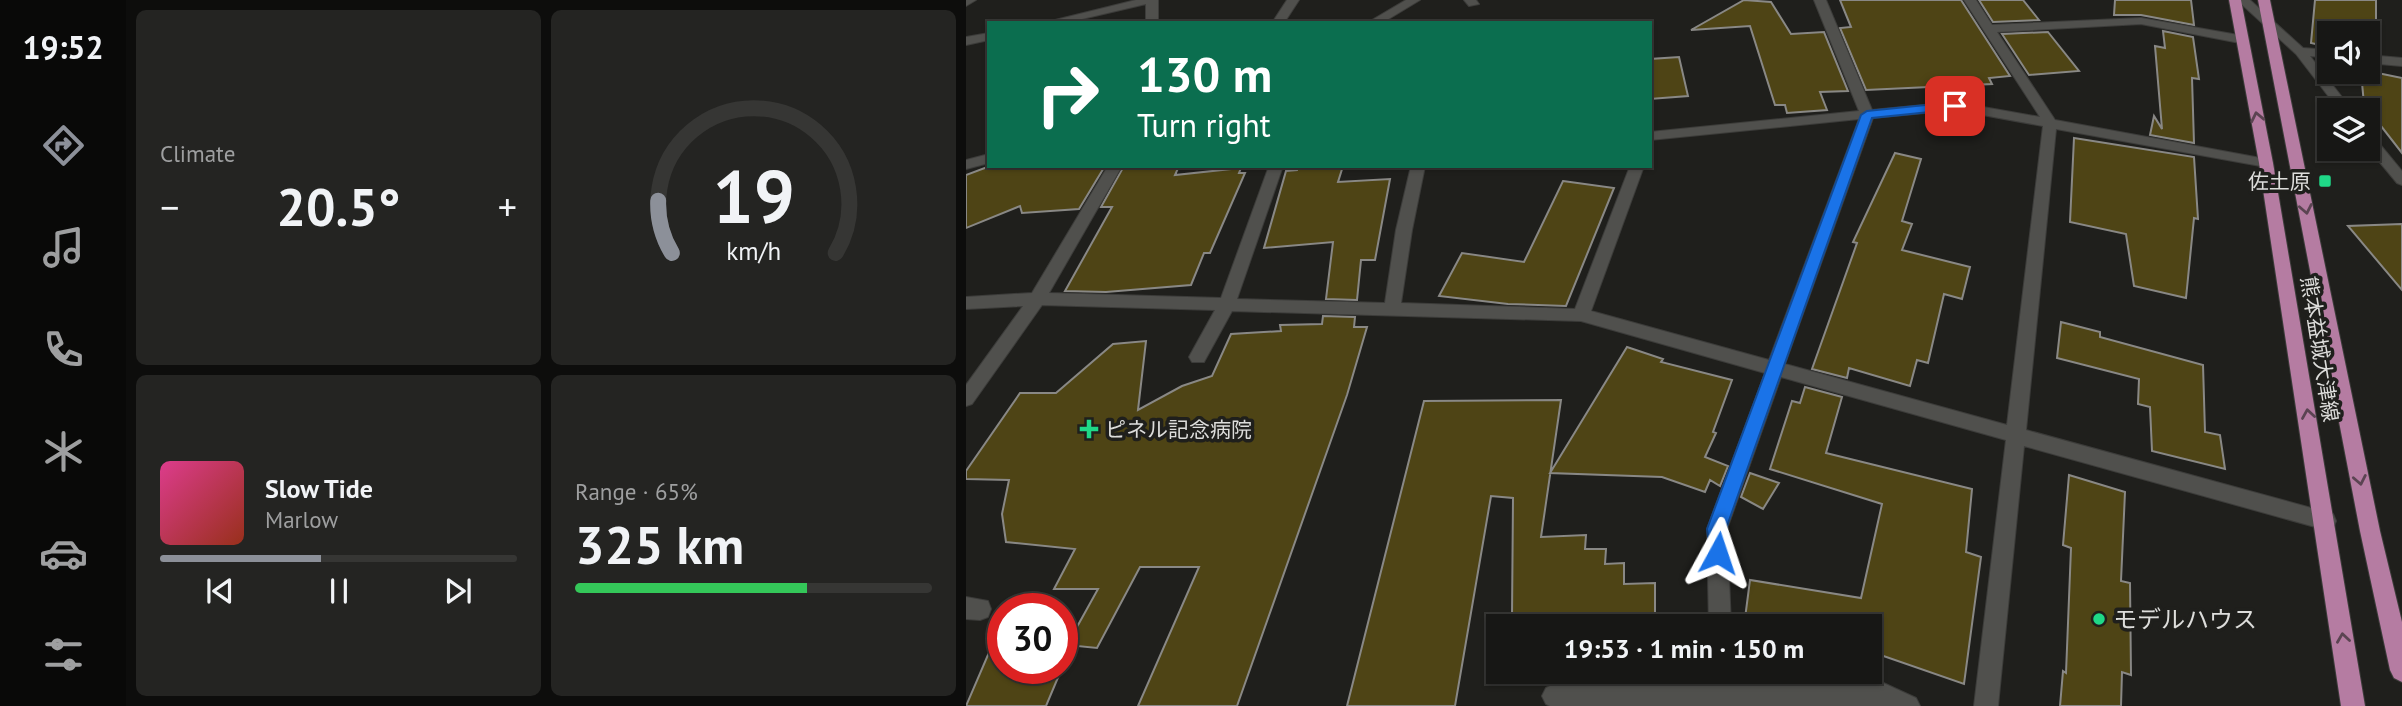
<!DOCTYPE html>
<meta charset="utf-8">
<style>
body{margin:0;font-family:"PT Sans","Noto Sans JP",sans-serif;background:#242422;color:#f1f3f6;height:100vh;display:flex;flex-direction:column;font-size:26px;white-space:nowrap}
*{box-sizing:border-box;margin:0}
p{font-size:23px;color:#9e9fa0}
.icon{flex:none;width:38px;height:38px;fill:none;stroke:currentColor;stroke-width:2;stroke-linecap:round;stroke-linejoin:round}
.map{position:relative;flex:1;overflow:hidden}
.sheet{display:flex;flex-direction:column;gap:10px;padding:10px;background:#0d0d0c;width:840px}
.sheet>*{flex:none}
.guide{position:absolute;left:21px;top:21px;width:665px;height:147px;border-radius:0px;box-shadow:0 2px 5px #0004,0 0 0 2px #363634;background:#0b6e4f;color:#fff;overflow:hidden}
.fabs{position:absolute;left:1351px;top:21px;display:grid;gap:14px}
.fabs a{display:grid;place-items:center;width:63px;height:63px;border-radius:0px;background:#171715;box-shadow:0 2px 5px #0004,0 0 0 2px #363634;font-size:35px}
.speed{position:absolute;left:21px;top:593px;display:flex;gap:14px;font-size:35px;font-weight:700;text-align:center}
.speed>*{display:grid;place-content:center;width:91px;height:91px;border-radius:50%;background:#171715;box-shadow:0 2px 5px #0004,0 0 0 2px #363634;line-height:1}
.speed .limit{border:10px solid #d22;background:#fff;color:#111}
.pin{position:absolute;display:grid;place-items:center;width:60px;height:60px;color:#fff;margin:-30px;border-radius:14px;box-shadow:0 4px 10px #0006}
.me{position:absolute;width:77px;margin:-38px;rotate:5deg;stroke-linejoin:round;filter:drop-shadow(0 0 5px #0008)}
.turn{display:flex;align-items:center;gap:24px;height:147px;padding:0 35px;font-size:32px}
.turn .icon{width:91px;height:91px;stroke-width:2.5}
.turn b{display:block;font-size:49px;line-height:60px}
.big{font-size:52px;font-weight:800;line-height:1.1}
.sheet .widget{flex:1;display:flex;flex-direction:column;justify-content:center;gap:10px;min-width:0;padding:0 24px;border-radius:10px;background:#242422}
.sheet .dial{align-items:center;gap:0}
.dial svg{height:182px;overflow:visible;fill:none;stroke:#363634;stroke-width:7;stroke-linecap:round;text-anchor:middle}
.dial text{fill:#f1f3f6;stroke:none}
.song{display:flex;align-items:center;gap:21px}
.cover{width:84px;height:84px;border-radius:10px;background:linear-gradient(135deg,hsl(330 70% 55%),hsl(10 70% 35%))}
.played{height:7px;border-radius:4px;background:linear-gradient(90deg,#8c9099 45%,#363634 45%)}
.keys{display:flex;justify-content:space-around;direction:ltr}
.heat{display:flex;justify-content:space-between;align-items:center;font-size:38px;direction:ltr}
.charge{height:10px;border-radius:5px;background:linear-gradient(90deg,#34c759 65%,#363634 0)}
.sheet .tiles{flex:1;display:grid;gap:10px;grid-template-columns:repeat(2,1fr)}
.trip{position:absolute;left:520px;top:614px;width:396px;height:70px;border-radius:0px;background:#171715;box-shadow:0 2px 5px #0004,0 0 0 2px #363634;font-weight:800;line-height:70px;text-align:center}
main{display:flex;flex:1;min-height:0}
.tabs{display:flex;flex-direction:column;width:126px;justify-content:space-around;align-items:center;background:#090908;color:#9e9fa0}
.tabs .icon{width:49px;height:49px}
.tabs .on{color:#8c9099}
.tabs b{font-size:32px;color:#f1f3f6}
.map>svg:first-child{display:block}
</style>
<main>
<nav class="tabs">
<b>19:52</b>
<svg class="icon on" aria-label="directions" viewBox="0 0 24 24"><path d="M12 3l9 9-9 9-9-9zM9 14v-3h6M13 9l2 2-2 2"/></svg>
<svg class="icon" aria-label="music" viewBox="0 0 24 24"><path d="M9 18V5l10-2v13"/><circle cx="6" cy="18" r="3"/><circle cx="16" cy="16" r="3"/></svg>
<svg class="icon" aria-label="phone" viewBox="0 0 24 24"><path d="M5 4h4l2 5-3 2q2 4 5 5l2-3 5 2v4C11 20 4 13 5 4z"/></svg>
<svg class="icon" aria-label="climate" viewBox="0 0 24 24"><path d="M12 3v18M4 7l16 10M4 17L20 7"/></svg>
<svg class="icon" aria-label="car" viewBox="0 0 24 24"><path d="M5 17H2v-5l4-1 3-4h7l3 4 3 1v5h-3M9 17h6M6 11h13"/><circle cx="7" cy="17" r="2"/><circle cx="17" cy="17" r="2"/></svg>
<svg class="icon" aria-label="filters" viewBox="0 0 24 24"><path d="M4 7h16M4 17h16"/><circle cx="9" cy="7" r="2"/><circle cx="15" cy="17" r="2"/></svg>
</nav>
<section class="sheet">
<div class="tiles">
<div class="widget"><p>Climate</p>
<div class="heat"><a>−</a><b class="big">20.5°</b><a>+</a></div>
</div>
<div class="widget dial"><svg viewBox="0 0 100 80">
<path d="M14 69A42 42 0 1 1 86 69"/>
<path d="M14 69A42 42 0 0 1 8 46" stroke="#8c9099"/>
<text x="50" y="56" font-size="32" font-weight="700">19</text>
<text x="50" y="72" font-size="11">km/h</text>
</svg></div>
<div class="widget">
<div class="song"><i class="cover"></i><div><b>Slow Tide</b><p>Marlow</p></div></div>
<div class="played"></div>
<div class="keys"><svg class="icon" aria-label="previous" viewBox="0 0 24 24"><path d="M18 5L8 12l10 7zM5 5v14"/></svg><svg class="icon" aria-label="pause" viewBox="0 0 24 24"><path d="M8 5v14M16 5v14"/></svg><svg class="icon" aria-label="next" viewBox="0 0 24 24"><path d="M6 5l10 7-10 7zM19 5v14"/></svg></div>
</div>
<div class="widget"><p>Range · 65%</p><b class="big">325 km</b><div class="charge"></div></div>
</div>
</section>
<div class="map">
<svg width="1436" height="706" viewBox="0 0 1436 706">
<rect width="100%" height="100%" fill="#1f1f1c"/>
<path fill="#4e4415" stroke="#898885" stroke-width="2" d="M778,0L805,2L825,34L858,32L882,91L854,92L861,110L821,113L819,105H809L784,26L725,30Z
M874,0H995L1044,76L1023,78L1026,84L900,90L874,28L885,27Z
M1013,0H1057L1073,20L1027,22Z
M1149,0H1225L1228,25L1175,15H1148Z
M1349,0H1410V53H1402V33H1363V47L1345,43Z
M1197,31L1227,37L1233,79L1226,78L1228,143L1184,135L1188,116L1196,129L1189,46L1199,48Z
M1082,32L1113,71L1063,75L1036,34Z
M713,57L722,96L684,99V59Z
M1402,71L1436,78V153L1398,104L1395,72Z
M1108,138L1228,157L1232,219L1228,218L1220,298L1168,286L1160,234L1104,222Z
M929,153L955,159L936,221L946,224L936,250L1004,267L996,299L978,294L962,363L951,360L944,386L883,368L881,378L846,369L891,243L887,242Z
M24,166H139L113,209L56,213L54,206L0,228V175Z
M158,166H213L209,175L275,168L273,173H279L244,253H238L225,285L140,292L99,291L146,207H135Z
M332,166H377L372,182L424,179L409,260H395L391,300L360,299L367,242L298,248L320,171L331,170Z
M597,181L648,188L600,306L542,304L473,296L496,253L558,262Z
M1436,224V290L1382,226Z
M357,316L389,317L388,327H401L381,395L271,706H172L233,567H174L131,648L101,645L132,589H88L109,549L40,542L36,514L43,480L0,479V471L54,393H90L147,344L180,341L172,410L216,386L246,376L265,334L315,331L314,325L356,324Z
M1095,322L1134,332V337L1237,365L1239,432L1254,435L1259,469L1186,451L1184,407L1172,404L1173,379L1091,358Z
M661,347L697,359L695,362L766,380L747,432L750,433L739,457L762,466L754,486L744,480L739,492L696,477L584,473Z
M839,387L876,397L860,453L1006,489L1000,552L1015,557L998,684L903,651V626H778L784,580L895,598L916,504L804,469L826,401L834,403Z
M595,400L575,537L620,535L619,549H640L639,564L658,563V584L689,583V613L546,617L547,498L525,496L489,706H381L458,401Z
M784,473L813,483L797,509L775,497Z
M1103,475L1159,492L1155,581L1164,583L1165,675L1156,672L1155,706H1094L1097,671L1100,673L1105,548L1097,545Z
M37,620V668H96L80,706H0Z"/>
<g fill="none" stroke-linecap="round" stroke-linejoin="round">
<g stroke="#3c3c3a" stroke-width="2">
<path id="minor" d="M0,0H10L0,6Z
M170,0H192V23H180V4L99,23H77Z
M321,0H333L318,23H306Z
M440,0H454L416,23H401Z
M498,0H510L513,4L503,6Z
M848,0H860L906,110L989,102L1074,117L998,0H1010L1026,25L1175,18L1278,36V42L1274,43L1175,24L1031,32L1089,120L1300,159L1307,163L1300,167L1090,129L1060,430L1360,512L1367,514L1370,521L1367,528L1360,530L1058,446L1032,706H1008L1040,440L815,377L761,529L765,626H743L741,529L799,373L615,321L266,311L238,362H226L223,357L249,310L76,305L6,404L0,406V385L57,306L0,309V297L66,293L142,166H156L83,293L255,298L303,166H317L271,299L419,303L430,230L445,166H459L446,230L435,303L609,309L664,166H678L625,311L803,360L893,119L684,140V132L893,111ZM989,110L1077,126L1041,425L819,364L907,118Z
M1271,0H1284L1337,48L1363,50V58L1344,56L1386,110H1373L1330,54Z
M23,33V40L0,45V37Z
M1402,55L1436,58V66L1402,63Z
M1402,135L1407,136L1436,171V185L1431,183L1402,148Z
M23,154V163L0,169V160Z
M0,597L22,601L25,609L22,617L14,620L0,619Z
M744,672H768V683L913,681L950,698L954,706H584L580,704L576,696L580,688L588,684L745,683Z"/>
</g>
<g stroke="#3c3c3a" stroke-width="2">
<path id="major" d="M1263,0H1275L1307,163L1399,706H1375L1293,163Z
M1292,0H1304L1414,531L1436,622V682L1428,678L1424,670L1394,531Z"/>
</g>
<use href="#minor" fill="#50504d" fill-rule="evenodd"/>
<use href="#major" fill="#b57ca2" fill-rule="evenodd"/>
</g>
<defs><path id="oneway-chevron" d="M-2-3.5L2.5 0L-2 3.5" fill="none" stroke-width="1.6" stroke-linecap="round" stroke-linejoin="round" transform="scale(1.75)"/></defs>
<g stroke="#5b4452">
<use href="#oneway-chevron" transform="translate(1291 117) rotate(-102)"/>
<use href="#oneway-chevron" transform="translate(1340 209) rotate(79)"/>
<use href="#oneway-chevron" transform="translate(1342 414) rotate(-99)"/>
<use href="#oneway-chevron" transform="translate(1394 480) rotate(79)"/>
<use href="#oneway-chevron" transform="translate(1377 638) rotate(-98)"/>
</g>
<path fill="#1a73e8" stroke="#114b97" stroke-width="2" d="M989,102L993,104V109L906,118L760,529L758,560L752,562L745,560L741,529L895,115L901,111Z"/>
<g fill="#1fd887" stroke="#1f1f1c" stroke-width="2.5">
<rect x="1352" y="174" width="14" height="14" rx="3.5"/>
<path d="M119.5 418.5h7v7h7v7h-7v7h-7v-7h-7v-7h7z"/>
<circle cx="1133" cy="619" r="7"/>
</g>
<g text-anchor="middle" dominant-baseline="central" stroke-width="7" stroke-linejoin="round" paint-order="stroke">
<g font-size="21" fill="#dddddb" stroke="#1f1f1c" text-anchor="end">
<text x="1345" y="181">佐土原</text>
<text x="139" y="429" text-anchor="start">ピネル記念病院</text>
</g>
<g font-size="21" fill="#dddddb" stroke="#1f1f1c">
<text transform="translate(1354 349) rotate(81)">熊本益城大津線</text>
</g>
<g font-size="24" fill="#dddddb" stroke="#1f1f1c" text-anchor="start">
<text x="1147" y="619">モデルハウス</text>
</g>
</g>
</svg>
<div class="fabs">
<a><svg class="icon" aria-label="sound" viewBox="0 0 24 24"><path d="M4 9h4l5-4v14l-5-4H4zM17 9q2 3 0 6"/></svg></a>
<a><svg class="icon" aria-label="layers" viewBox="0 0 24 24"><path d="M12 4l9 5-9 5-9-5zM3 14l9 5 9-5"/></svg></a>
</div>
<div class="speed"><div class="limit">30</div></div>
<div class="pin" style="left:989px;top:106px;background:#d93025"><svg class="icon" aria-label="arrive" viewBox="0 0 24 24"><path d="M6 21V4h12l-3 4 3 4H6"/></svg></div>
<svg class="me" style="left:752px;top:553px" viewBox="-20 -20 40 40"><path d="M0-17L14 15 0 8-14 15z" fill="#1a73e8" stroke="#fff" stroke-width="4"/></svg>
<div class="trip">19:53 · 1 min · 150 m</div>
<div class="guide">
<div class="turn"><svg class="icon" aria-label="right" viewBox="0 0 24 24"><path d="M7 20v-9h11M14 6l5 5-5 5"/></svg><div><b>130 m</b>Turn right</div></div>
</div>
</div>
</main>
